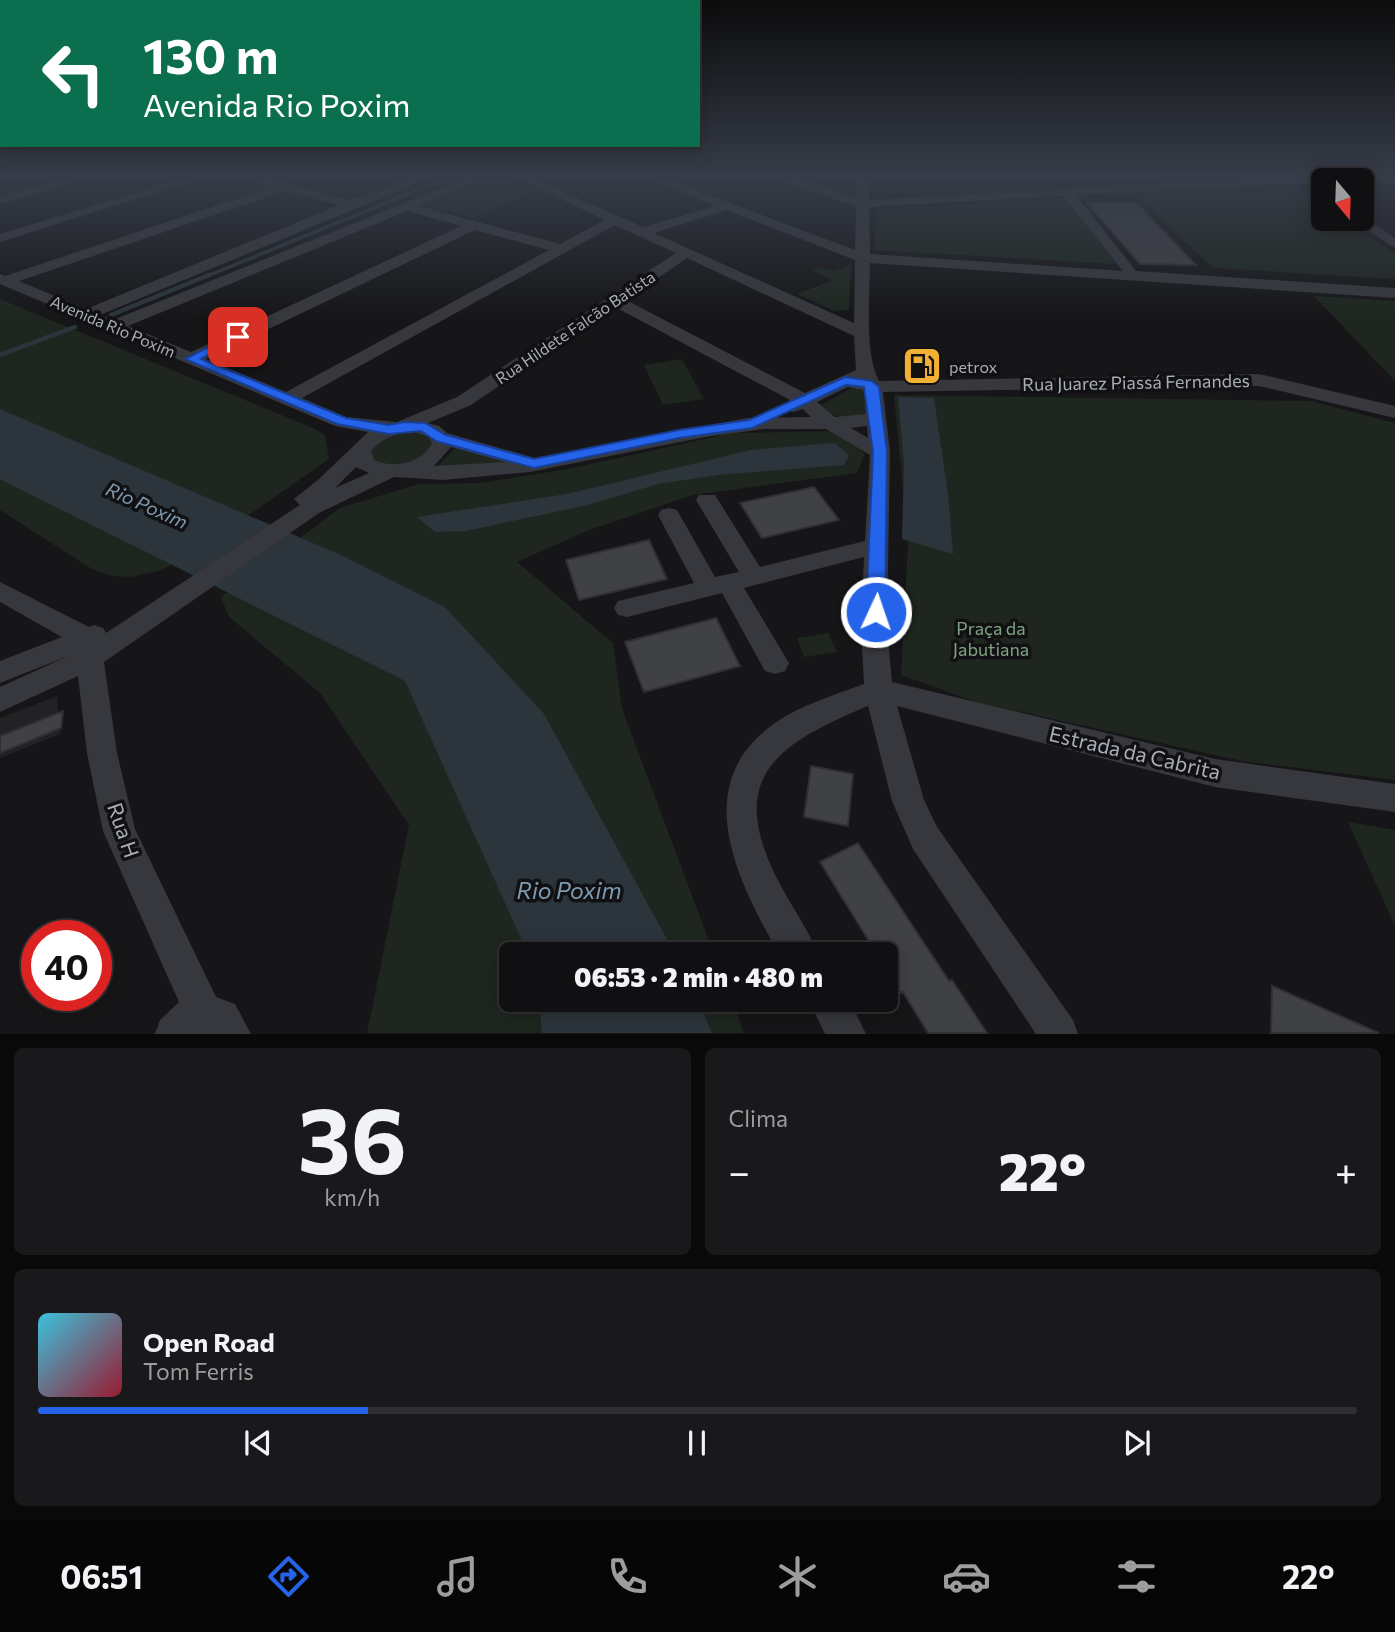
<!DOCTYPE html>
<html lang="pt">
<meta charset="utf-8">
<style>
body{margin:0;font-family:Commissioner,sans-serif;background:#19191b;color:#f1f3f6;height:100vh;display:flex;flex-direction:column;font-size:26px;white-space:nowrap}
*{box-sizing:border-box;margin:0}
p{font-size:23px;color:#9c9d9f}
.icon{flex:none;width:38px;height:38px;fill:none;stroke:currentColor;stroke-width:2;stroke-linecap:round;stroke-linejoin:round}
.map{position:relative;height:1034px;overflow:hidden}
.drawer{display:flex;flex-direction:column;gap:14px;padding:14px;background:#09090a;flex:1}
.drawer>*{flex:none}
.hud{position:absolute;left:0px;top:0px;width:700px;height:147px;box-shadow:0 4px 18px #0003,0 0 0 2px #303032;background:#0b6e4f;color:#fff;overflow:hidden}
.needle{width:46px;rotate:161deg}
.tools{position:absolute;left:1311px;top:168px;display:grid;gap:14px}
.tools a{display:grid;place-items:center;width:63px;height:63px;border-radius:10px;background:#101012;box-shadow:0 4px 18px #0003,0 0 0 2px #303032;font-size:35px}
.speed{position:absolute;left:21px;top:920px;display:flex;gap:14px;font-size:35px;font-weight:700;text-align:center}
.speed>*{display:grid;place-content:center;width:91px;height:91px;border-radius:50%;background:#101012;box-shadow:0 4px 18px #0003,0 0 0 2px #303032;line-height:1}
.speed .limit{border:10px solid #d22;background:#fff;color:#111}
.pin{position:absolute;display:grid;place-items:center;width:60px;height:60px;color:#fff;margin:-30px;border-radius:14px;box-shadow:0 4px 10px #0006}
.me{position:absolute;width:77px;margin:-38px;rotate:3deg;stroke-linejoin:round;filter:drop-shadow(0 0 5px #0008)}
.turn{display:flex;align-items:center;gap:24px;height:147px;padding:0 28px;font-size:32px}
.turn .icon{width:91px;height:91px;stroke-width:2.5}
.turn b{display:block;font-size:49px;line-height:60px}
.big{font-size:52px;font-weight:800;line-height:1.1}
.drawer .tile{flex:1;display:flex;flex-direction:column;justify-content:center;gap:10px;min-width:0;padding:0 24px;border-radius:10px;background:#19191b}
.drawer .dial{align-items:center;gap:0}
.dial b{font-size:91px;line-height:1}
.song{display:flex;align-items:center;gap:21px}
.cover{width:84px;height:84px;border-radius:10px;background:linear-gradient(135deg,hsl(190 70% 55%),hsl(350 70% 35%))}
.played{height:7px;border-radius:4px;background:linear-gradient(90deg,#2563eb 25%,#303032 25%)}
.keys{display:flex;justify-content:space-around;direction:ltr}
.heat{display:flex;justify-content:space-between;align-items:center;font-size:38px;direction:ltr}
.drawer .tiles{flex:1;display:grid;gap:14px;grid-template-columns:1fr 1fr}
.tile:last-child{grid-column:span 2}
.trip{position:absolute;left:499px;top:942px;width:399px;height:70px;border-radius:10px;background:#101012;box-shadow:0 4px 18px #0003,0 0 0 2px #303032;font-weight:800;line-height:70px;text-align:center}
.menu{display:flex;height:112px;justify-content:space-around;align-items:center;background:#060607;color:#9c9d9f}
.menu .icon{width:49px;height:49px}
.menu .on{color:#2563eb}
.menu b{font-size:32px;color:#f1f3f6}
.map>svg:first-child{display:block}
</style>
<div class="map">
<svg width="1395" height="1034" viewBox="0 0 1395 1034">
<rect width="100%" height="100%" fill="#161618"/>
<path fill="#222225" d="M57,696L60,734L0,758V718Z"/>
<path fill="#1e261f" d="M492,176H501L537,191L473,218L415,205Z
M1294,186L1323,206V219H1342L1395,254V279L1213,268L1134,193Z
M1064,198L1117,264L874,250L877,209Z
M851,265L849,310L835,311L797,294L833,280L812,270L823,268L834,271Z
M1314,296L1395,301V381Z
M0,299L313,428L325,435L329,459L186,559L158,571L131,577L112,576L92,569L0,510Z
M682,359L704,399L663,405L644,365Z
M855,386L863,388L870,409L866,414C849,422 834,418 821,405Z
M894,395L1312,401L1395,423V780L1242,761L976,702L901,675L908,542Z
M413,429L435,440L432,453L401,467L371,462L367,449L372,443Z
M839,431L865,454L857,473L693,495L589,530L517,562L613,643L622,709L714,954H511V999H732L744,1033H367L409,825L320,693L229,617L221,597L340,508L419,484L480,483L568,469L732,433Z
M456,447L513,462L436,468Z
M828,633L837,652L804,657L797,638Z
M1348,822L1395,830V926Z"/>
<path fill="#2c353c" d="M898,397L934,398L948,495L953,554L902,539L904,465Z
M0,409L343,556L445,607L544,714L675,954H528L405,681L0,479Z
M835,443L849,455L844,465L718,475L658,484L588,505L466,531L435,532L417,517L567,494L751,450Z
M539,999H697L712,1033H542Z"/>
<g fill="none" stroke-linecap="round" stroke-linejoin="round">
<path stroke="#2c353c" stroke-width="3.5" d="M205,277L420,189L464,176"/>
<path stroke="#2c353c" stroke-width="4.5" d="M111,315L209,275
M0,355L75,327"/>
</g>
<path fill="#404145" stroke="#303034" stroke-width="2" d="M1087,203H1137L1196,265L1140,264Z
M814,487L839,520L762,538L740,503Z
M649,540L667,579L579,600L566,560Z
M716,618L740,666L644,692L625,642Z
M63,711L61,728L0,753V736Z
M811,766L853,774L848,826L804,817Z
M858,843L949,981L952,980L987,1033H928L903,992L901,993L886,968V954H877L820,862Z
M1272,986L1379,1033H1271Z"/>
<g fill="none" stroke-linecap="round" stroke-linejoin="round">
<path fill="#37383d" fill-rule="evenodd" d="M76,176H94L0,204V196Z
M191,176H208L0,242V234Z
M238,176H257L350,200L418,176H434L100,315L113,320L472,176H488L419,206L560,244L605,220L513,176H528L643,227L715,206L643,176H659L855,250L856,206L774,179L772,176H789L857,198V176H869V200L1292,176H1395V183L1323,180V183L1076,195L1136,271L1395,288V298L870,263C870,297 864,352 879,381L1259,374L1395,406V418L1259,386L883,392L890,452L887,628L892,682L1215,759L1395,784V812L1215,787L897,706L924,800L937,827L1073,1020L1078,1034H1036L913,849L892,801L868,706C771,746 724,781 782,888C794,910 809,931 818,954H779C738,881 687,785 775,723C801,705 834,695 864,684L861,628L864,557L744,588L789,663L785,671L775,674L765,671L722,593L627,617L618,615L614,608L618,601L694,583L658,515L661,510L669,508L677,510L715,577L739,572L696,500L699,495H715L760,567L865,541L870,455L826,429H764L705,437L530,472L443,480L394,477L319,513L104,662L117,753L135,829L216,997L235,1004L251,1034H155L160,1020L179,1002L103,831L87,753L78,676L0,712V687L68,656L0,683V661L62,637L0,602V582L89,627L94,625L103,628L106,633L300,505L294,499L319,479L368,432L335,426L0,284V274L5,276L272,187ZM285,191L339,205L86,309L19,281ZM1063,196L1123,271L870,254L869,207ZM727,210L855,260L854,323L654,233ZM407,211L461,226L191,352L128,326ZM615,225L676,253L457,397L397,422L346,417L302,398ZM475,230L549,250L286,392L206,359ZM687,258L854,336L856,370L805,393L626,300ZM615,307L790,400L784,406L787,410L794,412L803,409L811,417L748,418L535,458L447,433L439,426L428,423L471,405ZM848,387L864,390L866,414L835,417L817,402ZM867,426L868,438L851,428ZM415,432L429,437L432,444C420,464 394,469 374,460L371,451C383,437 397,433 415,432ZM451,447L505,462L434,466ZM356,467L369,473L335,488Z
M1362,216L1395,238V248L1350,219H1362Z
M808,999H849L866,1034H825Z"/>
</g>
<linearGradient id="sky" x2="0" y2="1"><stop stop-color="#0c0c0d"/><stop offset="0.55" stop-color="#363c48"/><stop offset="1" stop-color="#363c48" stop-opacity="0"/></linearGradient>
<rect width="1395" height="320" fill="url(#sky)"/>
<path fill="#2563eb" stroke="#184099" stroke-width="2" d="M234,334L244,337L201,359L346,418L389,425L404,422L425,423L446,435L534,459L679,430L749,420L845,377L872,381L879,387L887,452L885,612L882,617H869L866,612L873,452L864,387L846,385L752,428L679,438L534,468L436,441L421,431L389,434L337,424L185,359Z"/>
<defs>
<g id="fuel-square" transform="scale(2.0125)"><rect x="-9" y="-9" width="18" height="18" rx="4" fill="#f2b134" stroke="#111113"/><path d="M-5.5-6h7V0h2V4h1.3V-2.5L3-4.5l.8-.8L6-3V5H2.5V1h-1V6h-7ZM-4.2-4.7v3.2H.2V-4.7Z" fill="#111"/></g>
</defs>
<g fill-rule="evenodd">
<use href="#fuel-square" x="922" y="366"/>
</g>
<g text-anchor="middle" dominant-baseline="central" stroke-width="7" stroke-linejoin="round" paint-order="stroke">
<g font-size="16" fill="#a8adb8" stroke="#111113">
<text transform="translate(113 326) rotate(23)">Avenida Rio Poxim</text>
<text transform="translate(575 327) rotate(-34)">Rua Hildete Falcão Batista</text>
</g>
<g font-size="16" fill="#a8adb8" stroke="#111113" text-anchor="start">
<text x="949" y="366">petrox</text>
</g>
<g font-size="18" fill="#a8adb8" stroke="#111113">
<text transform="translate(1136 382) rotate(-1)">Rua Juarez Piassá Fernandes</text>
</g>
<g font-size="18" fill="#7fa381" stroke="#111113">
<text x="991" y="628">Praça da<tspan x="991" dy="21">Jabutiana</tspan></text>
</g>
<g font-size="19" font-style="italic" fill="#7f9bb3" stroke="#111113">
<text transform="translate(147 505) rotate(24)">Rio Poxim</text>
</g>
<g font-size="21" fill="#a8adb8" stroke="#111113">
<text transform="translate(1135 752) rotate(13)">Estrada da Cabrita</text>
<text transform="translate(124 830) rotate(71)">Rua H</text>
</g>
<g font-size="23" font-style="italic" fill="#7f9bb3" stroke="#111113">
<text x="569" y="890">Rio Poxim</text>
</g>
</g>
</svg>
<div class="tools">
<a><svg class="needle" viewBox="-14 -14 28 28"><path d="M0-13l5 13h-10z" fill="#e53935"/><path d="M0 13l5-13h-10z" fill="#9c9d9f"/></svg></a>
</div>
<div class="speed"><div class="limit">40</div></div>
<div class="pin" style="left:238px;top:337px;background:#d93025"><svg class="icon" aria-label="arrive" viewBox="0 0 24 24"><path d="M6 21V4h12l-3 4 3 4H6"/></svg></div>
<svg class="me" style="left:876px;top:612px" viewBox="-20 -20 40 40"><circle r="17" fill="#2563eb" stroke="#fff" stroke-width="3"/><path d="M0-11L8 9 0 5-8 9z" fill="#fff"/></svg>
<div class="trip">06:53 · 2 min · 480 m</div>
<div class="hud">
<div class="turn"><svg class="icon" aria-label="left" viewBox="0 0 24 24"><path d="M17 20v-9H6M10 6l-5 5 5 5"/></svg><div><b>130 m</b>Avenida Rio Poxim</div></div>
</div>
</div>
<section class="drawer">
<div class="tiles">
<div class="tile dial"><b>36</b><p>km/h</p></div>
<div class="tile"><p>Clima</p>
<div class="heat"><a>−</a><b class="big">22°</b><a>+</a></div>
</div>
<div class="tile">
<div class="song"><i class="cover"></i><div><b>Open Road</b><p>Tom Ferris</p></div></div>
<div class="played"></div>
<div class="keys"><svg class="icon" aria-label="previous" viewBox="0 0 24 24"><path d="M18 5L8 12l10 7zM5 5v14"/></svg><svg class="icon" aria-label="pause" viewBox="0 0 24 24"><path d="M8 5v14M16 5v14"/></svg><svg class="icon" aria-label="next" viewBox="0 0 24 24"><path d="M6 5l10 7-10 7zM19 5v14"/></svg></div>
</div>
</div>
</section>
<nav class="menu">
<b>06:51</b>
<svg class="icon on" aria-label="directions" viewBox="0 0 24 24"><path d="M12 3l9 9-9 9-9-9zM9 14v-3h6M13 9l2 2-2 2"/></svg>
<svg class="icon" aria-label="music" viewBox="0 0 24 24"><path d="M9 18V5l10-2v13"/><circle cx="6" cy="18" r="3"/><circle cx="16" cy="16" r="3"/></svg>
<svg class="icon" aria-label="phone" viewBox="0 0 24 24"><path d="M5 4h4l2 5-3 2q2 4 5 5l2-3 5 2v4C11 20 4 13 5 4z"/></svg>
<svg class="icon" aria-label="climate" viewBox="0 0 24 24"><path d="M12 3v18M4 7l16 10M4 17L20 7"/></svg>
<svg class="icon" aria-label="car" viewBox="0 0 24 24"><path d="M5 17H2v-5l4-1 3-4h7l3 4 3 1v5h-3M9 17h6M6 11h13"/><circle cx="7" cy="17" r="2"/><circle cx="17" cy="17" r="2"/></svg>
<svg class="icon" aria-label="filters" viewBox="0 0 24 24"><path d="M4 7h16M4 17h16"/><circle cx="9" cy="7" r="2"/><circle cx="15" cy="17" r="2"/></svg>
<b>22°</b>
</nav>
